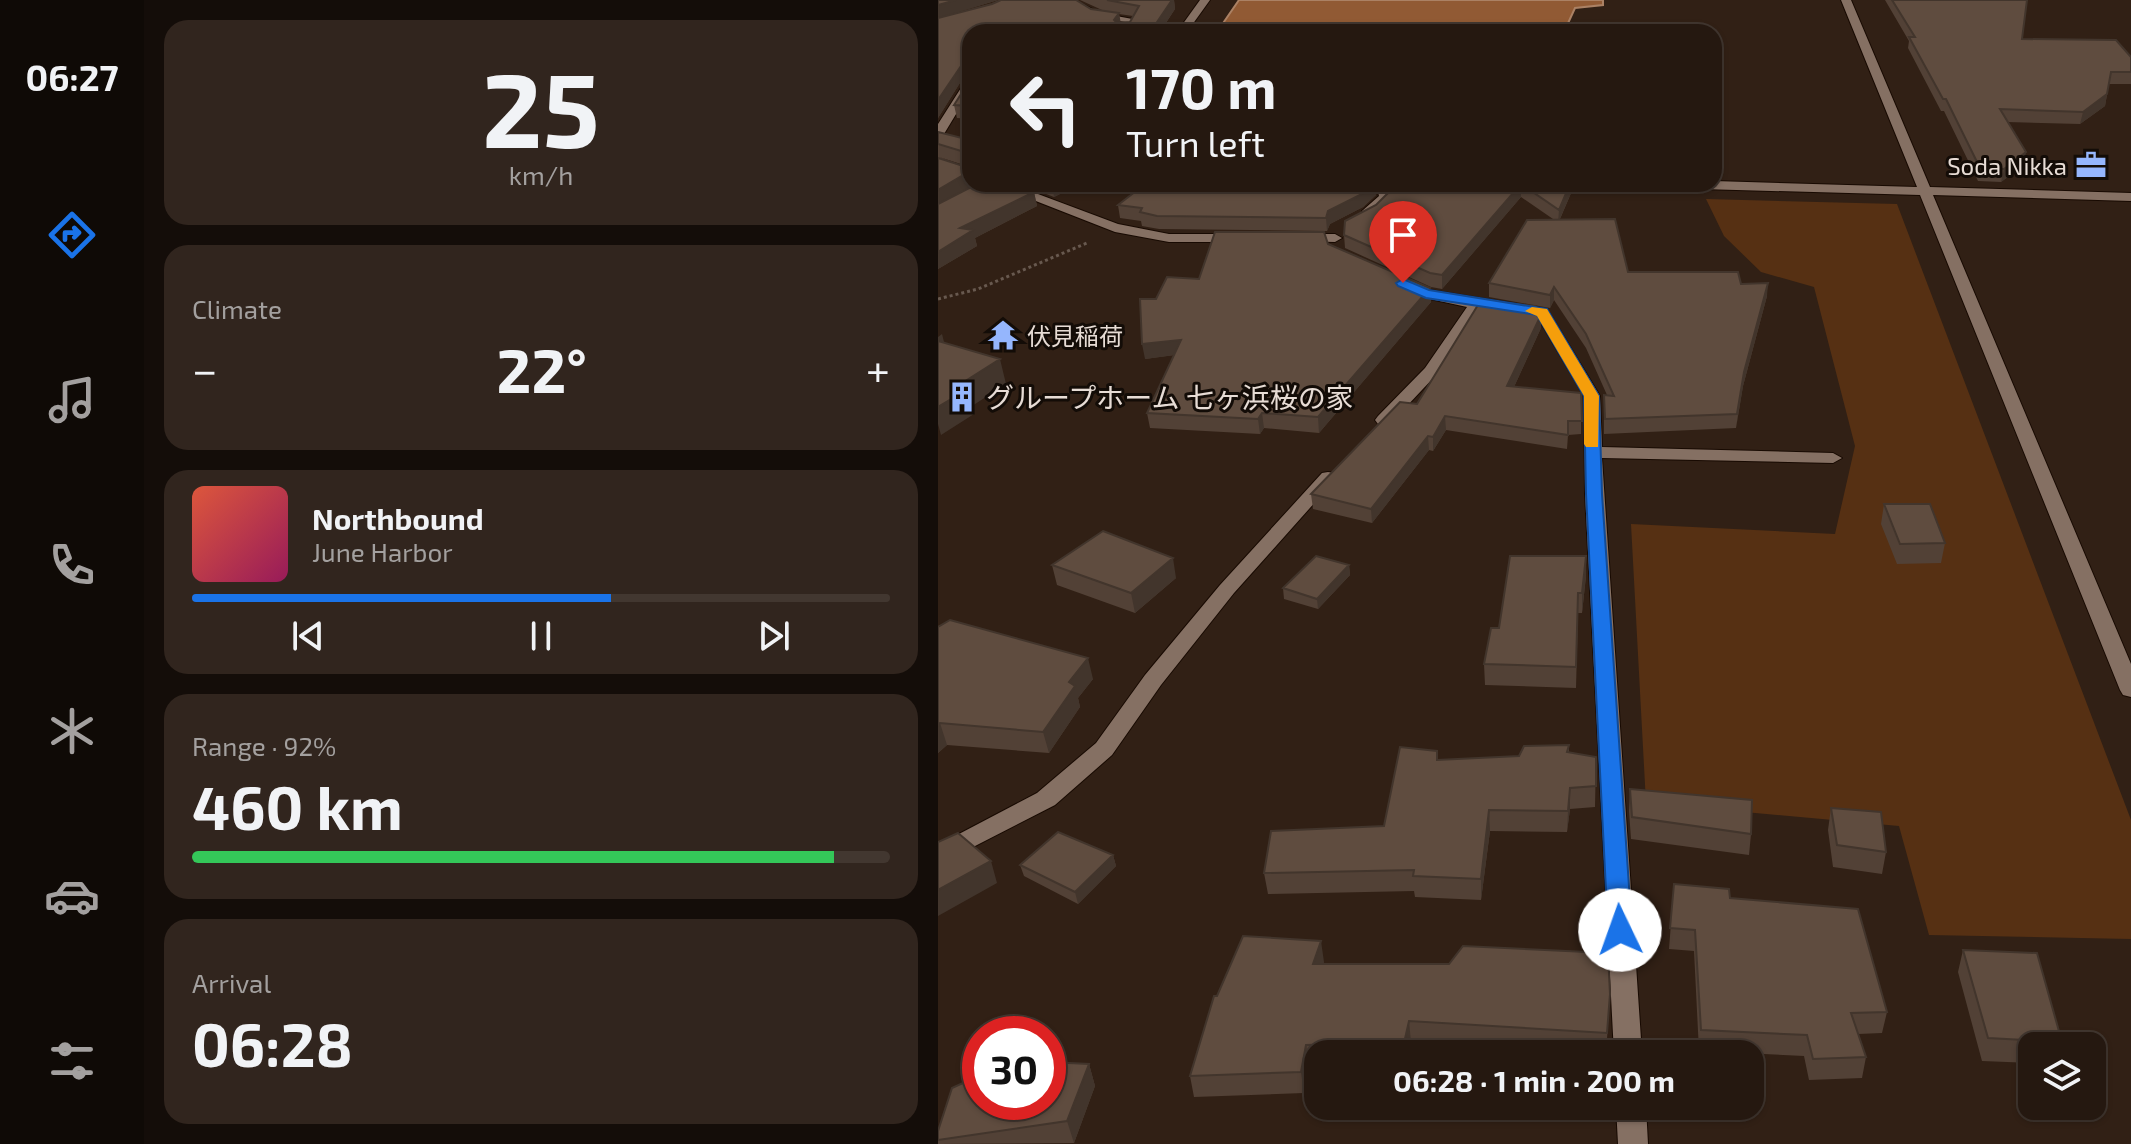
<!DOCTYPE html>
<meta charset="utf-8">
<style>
body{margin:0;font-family:"Exo 2","Noto Sans JP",sans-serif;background:#31251e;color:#f1f3f6;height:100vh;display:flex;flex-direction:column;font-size:30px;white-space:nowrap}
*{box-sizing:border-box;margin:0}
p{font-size:26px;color:#a3a09f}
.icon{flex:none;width:44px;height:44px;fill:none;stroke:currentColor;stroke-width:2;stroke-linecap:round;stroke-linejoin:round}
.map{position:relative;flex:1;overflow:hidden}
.details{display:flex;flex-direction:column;gap:20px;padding:20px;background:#140d09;width:794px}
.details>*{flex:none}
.hud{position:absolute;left:24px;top:24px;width:760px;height:168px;border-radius:24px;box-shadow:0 2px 6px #0004,0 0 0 2px #423730;background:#251810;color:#f1f3f6;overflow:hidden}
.tools{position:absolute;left:1080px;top:1032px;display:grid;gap:16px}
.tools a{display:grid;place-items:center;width:88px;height:88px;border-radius:16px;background:#251810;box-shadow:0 2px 6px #0004,0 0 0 2px #423730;font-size:40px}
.speed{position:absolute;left:24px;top:1016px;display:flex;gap:16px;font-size:40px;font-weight:700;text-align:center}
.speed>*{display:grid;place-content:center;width:104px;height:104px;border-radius:50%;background:#251810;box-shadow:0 2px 6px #0004,0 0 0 2px #423730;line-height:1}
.speed .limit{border:12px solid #d22;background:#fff;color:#111}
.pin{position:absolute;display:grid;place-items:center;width:68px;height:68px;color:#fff;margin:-82px -34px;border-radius:50% 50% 50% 0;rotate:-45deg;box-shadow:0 0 8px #0007}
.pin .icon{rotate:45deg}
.me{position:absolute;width:88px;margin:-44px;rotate:357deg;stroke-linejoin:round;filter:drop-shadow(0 0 6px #0008)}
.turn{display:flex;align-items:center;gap:28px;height:168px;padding:0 32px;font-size:36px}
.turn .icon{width:104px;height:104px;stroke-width:2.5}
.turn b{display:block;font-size:56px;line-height:68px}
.big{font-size:60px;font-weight:700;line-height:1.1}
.details .card{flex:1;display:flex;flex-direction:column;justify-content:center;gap:12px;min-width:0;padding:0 28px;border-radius:24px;background:#31251e}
.details .dial{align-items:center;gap:0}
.dial b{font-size:104px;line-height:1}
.song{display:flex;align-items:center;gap:24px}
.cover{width:96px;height:96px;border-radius:12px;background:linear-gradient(135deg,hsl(10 70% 55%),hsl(330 70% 35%))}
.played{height:8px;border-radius:4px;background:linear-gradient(90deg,#1a73e8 60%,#423730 60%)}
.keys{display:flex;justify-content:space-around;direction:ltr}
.heat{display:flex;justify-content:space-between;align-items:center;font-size:44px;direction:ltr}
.charge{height:12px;border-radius:6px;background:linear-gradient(90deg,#34c759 92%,#423730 0)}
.trip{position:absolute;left:366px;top:1040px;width:460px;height:80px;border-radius:24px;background:#251810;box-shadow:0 2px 6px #0004,0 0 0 2px #423730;font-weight:700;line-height:80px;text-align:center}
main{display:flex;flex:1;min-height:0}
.dock{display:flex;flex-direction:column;width:144px;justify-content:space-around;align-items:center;background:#0f0a06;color:#a3a09f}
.dock .icon{width:56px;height:56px}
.dock .on{color:#1a73e8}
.dock b{font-size:36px;color:#f1f3f6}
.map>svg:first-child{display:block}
</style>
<main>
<nav class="dock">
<b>06:27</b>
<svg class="icon on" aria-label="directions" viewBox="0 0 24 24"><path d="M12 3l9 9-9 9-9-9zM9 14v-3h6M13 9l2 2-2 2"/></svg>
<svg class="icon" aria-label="music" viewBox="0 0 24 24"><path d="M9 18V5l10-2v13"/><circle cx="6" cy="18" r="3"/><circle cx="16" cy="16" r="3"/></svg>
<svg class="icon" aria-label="phone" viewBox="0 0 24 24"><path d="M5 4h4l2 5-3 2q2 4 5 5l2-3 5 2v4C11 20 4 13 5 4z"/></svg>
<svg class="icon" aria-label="climate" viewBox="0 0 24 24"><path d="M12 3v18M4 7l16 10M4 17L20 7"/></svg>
<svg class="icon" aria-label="car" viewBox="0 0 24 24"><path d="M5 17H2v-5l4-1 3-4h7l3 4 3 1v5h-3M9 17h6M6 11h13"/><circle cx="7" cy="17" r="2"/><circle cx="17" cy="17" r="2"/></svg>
<svg class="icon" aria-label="filters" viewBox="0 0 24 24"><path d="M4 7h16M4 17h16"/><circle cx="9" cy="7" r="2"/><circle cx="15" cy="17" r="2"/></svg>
</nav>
<section class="details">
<div class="card dial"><b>25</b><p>km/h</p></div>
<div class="card"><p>Climate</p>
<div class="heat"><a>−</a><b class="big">22°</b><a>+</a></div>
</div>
<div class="card">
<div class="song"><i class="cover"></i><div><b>Northbound</b><p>June Harbor</p></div></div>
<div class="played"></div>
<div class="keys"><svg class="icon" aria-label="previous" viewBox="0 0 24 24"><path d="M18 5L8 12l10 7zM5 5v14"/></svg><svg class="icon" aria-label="pause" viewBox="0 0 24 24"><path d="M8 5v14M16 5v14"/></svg><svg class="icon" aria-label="next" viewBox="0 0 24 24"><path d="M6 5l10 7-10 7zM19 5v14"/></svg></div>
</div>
<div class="card"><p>Range · 92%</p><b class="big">460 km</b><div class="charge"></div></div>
<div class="card"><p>Arrival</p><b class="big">06:28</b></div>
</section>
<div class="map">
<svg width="1193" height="1144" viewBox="0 0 1193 1144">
<rect width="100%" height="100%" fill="#312015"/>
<path fill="#563013" d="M768,199L959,204L1193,820V939L991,935L961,826L708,803L693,524L897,534L917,446L876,287L823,272L786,236Z"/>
<path fill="#915a34" stroke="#ab8164" stroke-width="2" d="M301,0H665V5L637,8L626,32H279Z"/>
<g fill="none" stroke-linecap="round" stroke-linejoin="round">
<g stroke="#180a02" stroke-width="2">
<path id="minor" d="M124,0H136L162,13L200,20L191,32H181L188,22L156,18Z
M262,0H272L249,32H239Z
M903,0H913L992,187L1193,193V201L995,195L1193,664V697L1185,695L1182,690L982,195L728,188L721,184H776V181L979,187Z
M32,79V91L6,134L0,138V124L28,80Z
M54,184H73L180,224L231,234H301L308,238L301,242H231L177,232Z
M438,184H452L455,197L434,217H424V211L441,196Z
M361,234H397L404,238L397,242L356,241V235Z
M469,281L492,290L609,309L662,396L664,447L895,453L904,458L895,463L664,458L704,1054H676L647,494L646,396L599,316L542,309L499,374L452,424H440L437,420L440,416L487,368L529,307L483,297L464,288V282Z
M390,472L396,473L399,477L396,481L296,593L223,685L174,755L117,805L0,865V845L99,793L158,743L207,675L282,585L384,473Z
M678,1106H708L710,1144H680Z"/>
</g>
<path stroke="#68594f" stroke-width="3" stroke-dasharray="3 3" stroke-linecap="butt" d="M0,299L40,289L149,243"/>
<use href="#minor" fill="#857063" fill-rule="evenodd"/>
</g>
<path fill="#524136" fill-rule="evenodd" d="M0,0H60L7,16L153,9L164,10L142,0H236L237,9L222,32H32V119L19,118L16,105L32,80L31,76L25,78L0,118ZM181,14L195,16L192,22L182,23Z
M947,0H1089L1084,39L1193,57V84H1171L1167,106L1142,124L1069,122L1086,165L1063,182L1040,181L1006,111H1003L970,48L971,41Z
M0,132L32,140V184L96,192L99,206L37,238L39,246L0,269ZM1,157L29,166L28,167Z
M82,184H142L116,197Z
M207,184H437L438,195L425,207L392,224L389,231L221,229L204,226L203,221L182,218L180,205Z
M454,184H637L622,219L690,272L803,284L829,296L805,386L798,428L666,434V395H669L648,348L616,300L612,308L551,297V283L615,219L583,197L504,289L493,287L407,248L406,235L454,189Z
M390,244L492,288L493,302L381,433L326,428L322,434L212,428L209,413L236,355L207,359L218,299L261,279Z
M603,328L576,387L643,393V434L630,435L629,449L508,430L495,451L491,450L434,523L375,509L373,494L479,404Z
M946,504L1007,543L1003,563L959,564L943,524Z
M114,565L238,578L197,613L119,585Z
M411,565L412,575L380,609L346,599L345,588Z
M648,576L644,613H640L638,688L547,685L546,664L561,628Z
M0,627L155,679L140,698L142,707L111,753L9,745L0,753Z
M631,745V752L658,757L657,807L632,809L629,832L552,831L543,900L477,897L476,891L330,894L326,873L446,826L499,751L500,760L581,756Z
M692,789L813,834L811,855L693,839L691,811Z
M893,808L948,852L944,874L895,867L890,830Z
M175,855L178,866L140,904L86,876L82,865Z
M736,884L792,898L949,1012L944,1033L920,1034L928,1057L924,1078L871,1080L866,1056L761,1051L756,951L731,949Z
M1025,950L1124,1042L1123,1046H1094V1063L1044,1061L1020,972Z
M386,962L385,964L672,994L668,1054L473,1042L470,1054H380V1066L371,1067L366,1093L256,1097L252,1076L279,996Z
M151,1064L157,1086L136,1143L0,1144V1131Z"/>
<path fill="#42352c" d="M18,0H60L0,18V5Z
M234,0H236L237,9L222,32H210Z
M181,13L183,24L178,32L176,20Z
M29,63L31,76L25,78L0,118V100L23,66Z
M1169,94L1167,106L1142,124L1145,112Z
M1088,152L1086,165L1063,182L1066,169Z
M32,171V184H38L0,207V190Z
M114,184H142L116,197Z
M435,184H437L438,195L425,207L392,224L389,231L388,218L390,211Z
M583,184V197L504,289V275Z
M632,184H637L620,223L621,210Z
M96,192L99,206L37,238L39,246L0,269V252L22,228Z
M830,283L829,296L805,386L798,428L806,372Z
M616,287V300L612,308V295Z
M492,288L493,302L381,433L380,417Z
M603,315V328L570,400L569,386Z
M4,334L10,358L0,356V337Z
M243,340L245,354L207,359L204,344Z
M62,359L68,384L34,406L36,414L3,435L0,424V407L21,385Z
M324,413L326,428L322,434L320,419Z
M507,416L508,430L495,451V437Z
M490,436L491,450L434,523L433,509Z
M648,556V576L644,613V593Z
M235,558L238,578L197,613L193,593Z
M411,565L412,575L380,609L379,599Z
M150,658L155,679L140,698L142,707L111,753L105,732L131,682Z
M2,723L9,745L0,753V726Z
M632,788V809L629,832L630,811Z
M551,810L552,831L543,900V879Z
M175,855L178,866L140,904L137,892Z
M53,861L59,883L0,916V890Z
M383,941L386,962L378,985L375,964Z
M471,1021L473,1042L470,1054H467L466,1043Z
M368,1045L371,1067L366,1093L363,1072Z
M151,1064L157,1086L136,1143L129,1121Z"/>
<path fill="#5f4c3f" stroke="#42352c" stroke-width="2" d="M0,0H18L0,5Z
M63,0H138L153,9L181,13L176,20L179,23L192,22L201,6L169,0H234L215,28L210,32H32V66L29,63L23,66L0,100V18L54,4Z
M954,0H1089L1084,39L1178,40L1193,57V72H1173L1169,94L1145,112L1062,109L1088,152L1066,169L1042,168L1008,99H1005L971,37H977Z
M32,73V106L16,105L32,80Z
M0,132L32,140V171L0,190V158L28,167L32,164L30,153L0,144Z
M39,184H76L96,192L22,228L35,230L0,252V204Z
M207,184H435L424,194L390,211L388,218L219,216L202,212L204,208L180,205Z
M454,184H583L504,275L492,273L406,235L407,221L438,205L454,189Z
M583,184H632L621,210Z
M677,219L690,272H800L803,284L830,283L806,372L799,414L667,419L666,395L676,396L648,334L616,287L612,295L551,283L589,220Z
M277,232H386L390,244L492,288L380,417L324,413L320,419L209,413L243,340L204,344L202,299H218L229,277L261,279Z
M543,300L597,306L603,315L569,386L643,393L644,421H630V435L507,416L495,437L490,436L433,509L373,494L462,402L479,404Z
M0,341L62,359L21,385L30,389L0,407Z
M946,504H992L1007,543L962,544Z
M165,531L235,558L193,593L114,565Z
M378,556L411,565L379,599L345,588Z
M572,556H648L644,593H640L638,667L546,664L553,628H561Z
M12,620L150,658L131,682L137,686L105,732L2,723L0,726V627Z
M631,745L629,752L658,757V786L632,788L630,811L551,810L543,879L475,876L476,870L326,873L333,831L446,826L462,747L499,751V760L581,756L586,746Z
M692,789L814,800L813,834L694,817Z
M893,808L943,812L948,852L899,845Z
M120,832L175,855L137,892L82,865Z
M20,833L53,861L0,890V842Z
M736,884L791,889L792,898L920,909L949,1012L913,1013L928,1057L875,1059L869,1035L763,1030L757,930L732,928Z
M305,936L383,941L375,964H511L525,946L670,953L672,994L669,1033L471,1021L466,1043L368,1045L363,1072L252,1076L276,996H279Z
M1025,950L1099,953L1124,1042L1050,1038Z
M110,1062L151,1064L129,1121L0,1140V1131L14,1088L42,1075V1102H110Z"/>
<path fill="#1a73e8" stroke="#114b97" stroke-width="2" d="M465,279L491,290L609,309L661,396L664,494L694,930L691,936L682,939L674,936L670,930L648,494L646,396L599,315L488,298L460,286L458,283Z"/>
<path fill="#f59e0b" d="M594,307L609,309L661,396L660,447H648L646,444V396L599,316L587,311Z"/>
<defs>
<g id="office-bare" transform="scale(2.4)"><path d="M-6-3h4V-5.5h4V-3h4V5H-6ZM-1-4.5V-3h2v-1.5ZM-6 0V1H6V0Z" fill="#95b6fd" stroke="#130c07" stroke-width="2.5" paint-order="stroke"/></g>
<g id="temple-bare" transform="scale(2.4)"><path d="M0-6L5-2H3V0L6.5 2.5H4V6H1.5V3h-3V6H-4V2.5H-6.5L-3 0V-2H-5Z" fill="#95b6fd" stroke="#130c07" stroke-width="2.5" paint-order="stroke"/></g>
<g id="building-bare" transform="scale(2.4)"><path d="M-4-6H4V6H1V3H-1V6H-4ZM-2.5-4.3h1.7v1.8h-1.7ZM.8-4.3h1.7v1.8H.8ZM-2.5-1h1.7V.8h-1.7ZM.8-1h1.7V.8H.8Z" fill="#95b6fd" stroke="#130c07" stroke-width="2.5" paint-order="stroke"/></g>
</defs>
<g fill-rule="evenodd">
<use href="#office-bare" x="1153" y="165"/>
<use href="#temple-bare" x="65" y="335"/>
<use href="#building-bare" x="24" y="397"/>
</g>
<g text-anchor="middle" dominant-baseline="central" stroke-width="6" stroke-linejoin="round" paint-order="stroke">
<g font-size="24" fill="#e7dcd5" stroke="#130c07" text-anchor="end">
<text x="1129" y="165">Soda Nikka</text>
<text x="89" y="335" text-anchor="start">伏見稲荷</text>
</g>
<g font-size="28" fill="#e7dcd5" stroke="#130c07" text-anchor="start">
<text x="48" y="397">グループホーム 七ヶ浜桜の家</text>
</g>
</g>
</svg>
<div class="tools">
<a><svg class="icon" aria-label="layers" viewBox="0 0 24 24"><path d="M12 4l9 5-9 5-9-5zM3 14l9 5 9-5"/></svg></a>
</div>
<div class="speed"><div class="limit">30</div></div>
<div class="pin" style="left:465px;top:283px;background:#d93025"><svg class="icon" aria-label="arrive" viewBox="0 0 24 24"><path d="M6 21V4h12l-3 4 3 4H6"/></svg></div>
<svg class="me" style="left:682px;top:930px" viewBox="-20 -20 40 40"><circle r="19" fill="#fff"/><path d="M0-13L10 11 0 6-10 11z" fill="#1a73e8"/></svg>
<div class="trip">06:28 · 1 min · 200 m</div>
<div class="hud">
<div class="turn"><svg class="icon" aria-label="left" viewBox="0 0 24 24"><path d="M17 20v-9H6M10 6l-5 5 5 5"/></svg><div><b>170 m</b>Turn left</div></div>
</div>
</div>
</main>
